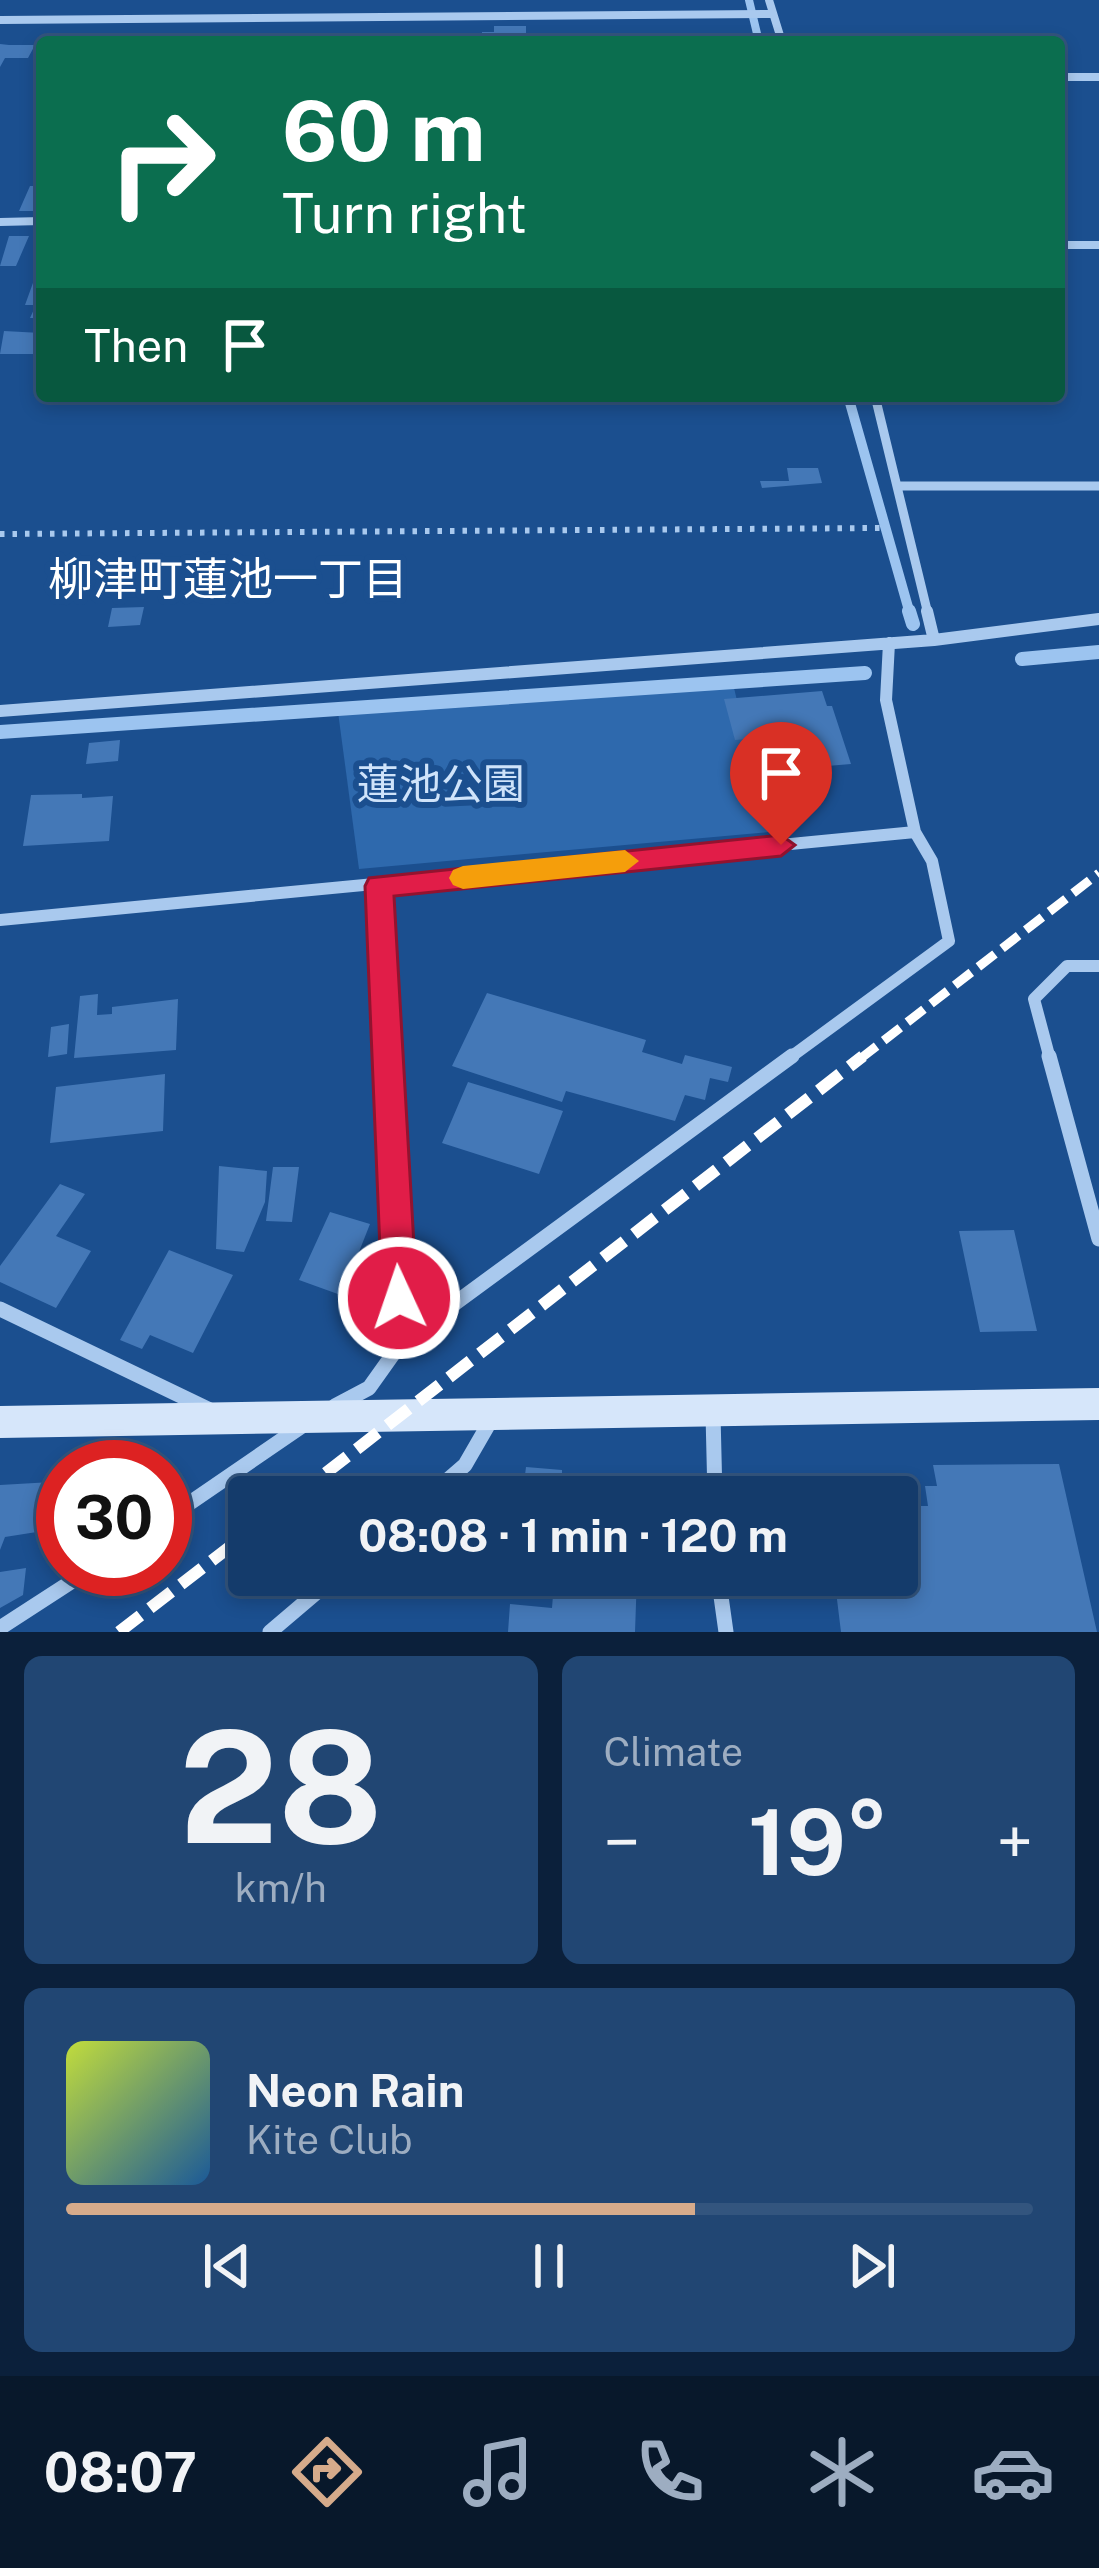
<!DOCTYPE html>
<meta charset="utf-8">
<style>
body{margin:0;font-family:"Public Sans","Noto Sans JP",sans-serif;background:#214673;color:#f1f3f6;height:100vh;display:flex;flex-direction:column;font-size:45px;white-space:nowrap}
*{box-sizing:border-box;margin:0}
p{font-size:39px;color:#9dadc1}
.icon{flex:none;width:66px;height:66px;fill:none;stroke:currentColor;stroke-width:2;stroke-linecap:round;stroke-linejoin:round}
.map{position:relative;height:1632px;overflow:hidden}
.panel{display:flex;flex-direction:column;gap:24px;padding:24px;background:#0b203b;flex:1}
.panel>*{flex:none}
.banner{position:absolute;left:36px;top:36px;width:1029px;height:366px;border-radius:12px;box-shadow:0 6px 18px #0003,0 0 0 3px #33557e;background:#0b6e4f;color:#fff;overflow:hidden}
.speed{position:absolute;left:36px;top:1440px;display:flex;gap:24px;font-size:60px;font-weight:700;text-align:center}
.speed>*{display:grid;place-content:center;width:156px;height:156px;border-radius:50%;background:#143b6b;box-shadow:0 6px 18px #0003,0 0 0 3px #33557e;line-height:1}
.speed .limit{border:18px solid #d22;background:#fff;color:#111}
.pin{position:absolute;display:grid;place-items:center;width:102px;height:102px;color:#fff;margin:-123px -51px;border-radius:50% 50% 50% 0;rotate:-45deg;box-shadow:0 0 12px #0007}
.pin .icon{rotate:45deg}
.me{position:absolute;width:132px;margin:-66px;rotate:357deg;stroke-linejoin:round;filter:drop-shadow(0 0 9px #0008)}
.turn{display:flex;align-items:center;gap:42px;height:252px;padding:0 48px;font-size:54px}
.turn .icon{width:156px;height:156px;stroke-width:2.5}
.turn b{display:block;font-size:84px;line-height:102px}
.then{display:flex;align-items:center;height:114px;padding:0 48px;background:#0003;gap:24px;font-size:45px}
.big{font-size:90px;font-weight:700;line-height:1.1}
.panel .card{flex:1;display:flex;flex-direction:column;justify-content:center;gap:18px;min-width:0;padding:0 42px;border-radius:18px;background:#214673}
.panel .dial{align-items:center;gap:0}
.dial b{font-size:156px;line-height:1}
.song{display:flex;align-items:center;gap:36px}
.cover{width:144px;height:144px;border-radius:18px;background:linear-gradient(135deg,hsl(70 70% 55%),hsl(210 70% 35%))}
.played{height:12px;border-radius:6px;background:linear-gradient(90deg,#d6ab8b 65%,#33557e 65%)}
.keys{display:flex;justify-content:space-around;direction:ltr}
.heat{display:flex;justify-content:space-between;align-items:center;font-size:66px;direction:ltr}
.panel .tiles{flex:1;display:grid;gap:24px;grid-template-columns:1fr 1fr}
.card:last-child{grid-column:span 2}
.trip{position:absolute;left:228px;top:1476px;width:690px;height:120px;border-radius:12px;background:#143b6b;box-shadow:0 6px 18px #0003,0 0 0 3px #33557e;font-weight:700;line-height:120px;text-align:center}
.dock{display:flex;height:192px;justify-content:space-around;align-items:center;background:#08182b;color:#9dadc1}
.dock .icon{width:84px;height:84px}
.dock .current{color:#d6ab8b}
.dock b{font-size:54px;color:#f1f3f6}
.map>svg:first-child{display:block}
</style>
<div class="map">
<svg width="1099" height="1632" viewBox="0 0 1099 1632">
<rect width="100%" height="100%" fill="#1b4f8f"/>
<path fill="#2e69ad" d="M734,688L769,832L359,869L338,712Z"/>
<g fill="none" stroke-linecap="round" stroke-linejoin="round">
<path stroke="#9cc4f0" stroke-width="8" d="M749,0L759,42"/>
<path stroke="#9cc4f0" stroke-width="10" d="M848,396L910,614"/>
<path stroke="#9cc4f0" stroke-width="14" d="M909,611L913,624
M1022,659L1099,652
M0,732L865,673"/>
</g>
<path fill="#4478b7" d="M494,26H526V42H482V32H494Z
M0,44L9,45H35L28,58H5L0,67Z
M30,186H42V211H19Z
M9,236H29L16,266H0Z
M42,258V318H30L36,305H25Z
M4,331L41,333L33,354H0Z
M787,468H818L822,483L762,488L760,481H789Z
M144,607L140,625L108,627L112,608Z
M822,691L827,706H832L851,764L756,772L747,739L735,740L724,699Z
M120,740L118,761L86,764L89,743Z
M82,794V798L113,796L109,841L23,846L31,795Z
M487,993L646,1040L642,1052L682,1064L685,1055L732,1067L728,1082L710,1078L705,1100L685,1095L675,1121L566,1091L562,1102L452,1066Z
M98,994L97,1015L112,1014V1007L178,999L176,1050L74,1058L80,996Z
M69,1024L67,1054L48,1057L51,1027Z
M165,1074L163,1131L50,1143L56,1087Z
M468,1082L563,1111L539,1174L442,1143Z
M219,1166L267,1171L265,1202L244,1252L216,1249Z
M273,1167H299L292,1222L266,1221Z
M60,1184L85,1194L56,1236L91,1251L56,1308L0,1282V1266Z
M330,1212L370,1224L355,1262L375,1269L360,1302L299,1280Z
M1014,1230L1037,1331L980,1332L959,1231Z
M169,1250L233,1275L193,1353L150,1335L142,1349L120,1340Z
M1059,1464L1097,1632H841L834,1575H897V1506H928L925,1486H937L933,1465Z
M526,1467L562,1470V1475L640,1482L639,1497H515L517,1474L525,1475Z
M52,1482L43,1531L5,1537L0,1550V1485Z
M26,1568L23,1595L0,1608V1572Z
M519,1575H637L635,1632H508L510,1604L552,1608L554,1583L518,1580Z"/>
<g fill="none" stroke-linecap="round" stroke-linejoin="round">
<path stroke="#a9c9ee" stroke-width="6" stroke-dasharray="4.5 8" stroke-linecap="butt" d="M0,534L880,528"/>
<path stroke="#a9c9ee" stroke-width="8" d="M769,0L782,42
M0,20L773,14
M1059,77H1099
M0,222L42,221
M1059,245H1099"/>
<path stroke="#a9c9ee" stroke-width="9" d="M875,396L928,614
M900,486H1099"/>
<path stroke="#a9c9ee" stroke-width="12" d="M927,611L934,640
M0,711L934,640L1099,619
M380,886L388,1059
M0,920L915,832
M788,1059L949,941L932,861L915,832L886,700L889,643
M1050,1059L1034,999L1067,966H1099"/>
<path stroke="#a9c9ee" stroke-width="15" d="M388,1056L401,1343
M1049,1056L1099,1239
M0,1309L210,1410
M335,1406L369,1388L401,1343L792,1056
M713,1414L715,1497
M428,1497L465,1465L491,1420
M165,1520L302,1426
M718,1575L726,1632
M0,1628L91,1569
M270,1632L337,1575"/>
<path fill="#d6e6fa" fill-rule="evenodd" d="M1099,1388V1420L0,1438V1406Z"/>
<path stroke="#fff" stroke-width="9" stroke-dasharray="21 9" stroke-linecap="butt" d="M860,1059L1099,873"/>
<path stroke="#fff" stroke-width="12" stroke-dasharray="27 12" stroke-linecap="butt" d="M295,1497L863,1056
M119,1632L249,1532"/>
</g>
<path fill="#e11d48" stroke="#92132f" stroke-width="3" d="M781,835L795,845L781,856L394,896L417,1298L412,1310L399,1315L387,1310L382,1298L365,886L369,878Z"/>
<path fill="#f59e0b" d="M625,850L639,861L625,872L463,889L453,885L449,878L453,870L463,866Z"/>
<g text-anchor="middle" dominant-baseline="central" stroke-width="12" stroke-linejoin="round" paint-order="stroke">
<g font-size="42" fill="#cfe3fa" stroke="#1b4f8f">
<text x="441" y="783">蓮池公園</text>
</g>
<g font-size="45" fill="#fff" stroke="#1b4f8f">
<text x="228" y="578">柳津町蓮池一丁目</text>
</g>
</g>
</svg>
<div class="speed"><div class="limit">30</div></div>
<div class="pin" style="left:781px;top:845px;background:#d93025"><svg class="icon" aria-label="arrive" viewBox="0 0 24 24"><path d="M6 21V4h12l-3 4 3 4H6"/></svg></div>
<svg class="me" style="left:399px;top:1298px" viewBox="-20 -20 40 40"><circle r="17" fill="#e11d48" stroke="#fff" stroke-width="3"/><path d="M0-11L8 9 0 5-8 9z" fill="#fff"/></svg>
<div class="trip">08:08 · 1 min · 120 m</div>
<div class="banner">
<div class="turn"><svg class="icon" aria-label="right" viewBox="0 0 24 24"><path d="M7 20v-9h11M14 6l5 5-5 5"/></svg><div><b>60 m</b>Turn right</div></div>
<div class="then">Then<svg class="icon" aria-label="arrive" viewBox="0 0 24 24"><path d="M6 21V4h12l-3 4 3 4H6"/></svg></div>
</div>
</div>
<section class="panel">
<div class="tiles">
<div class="card dial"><b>28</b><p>km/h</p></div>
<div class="card"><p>Climate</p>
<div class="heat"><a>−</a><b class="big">19°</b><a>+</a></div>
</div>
<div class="card">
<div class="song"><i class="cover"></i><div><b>Neon Rain</b><p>Kite Club</p></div></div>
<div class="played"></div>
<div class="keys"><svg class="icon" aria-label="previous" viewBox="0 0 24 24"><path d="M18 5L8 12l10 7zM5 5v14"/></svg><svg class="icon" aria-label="pause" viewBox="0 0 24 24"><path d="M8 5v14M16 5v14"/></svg><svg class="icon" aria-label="next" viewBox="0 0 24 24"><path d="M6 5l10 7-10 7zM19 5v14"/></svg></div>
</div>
</div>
</section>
<nav class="dock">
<b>08:07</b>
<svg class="icon current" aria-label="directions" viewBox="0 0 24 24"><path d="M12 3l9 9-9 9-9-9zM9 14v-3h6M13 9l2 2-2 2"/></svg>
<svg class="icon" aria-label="music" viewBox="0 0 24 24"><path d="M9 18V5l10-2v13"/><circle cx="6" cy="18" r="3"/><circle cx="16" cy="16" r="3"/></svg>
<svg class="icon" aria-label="phone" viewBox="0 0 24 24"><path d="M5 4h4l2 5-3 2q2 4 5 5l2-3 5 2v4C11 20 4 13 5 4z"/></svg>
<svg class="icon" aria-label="climate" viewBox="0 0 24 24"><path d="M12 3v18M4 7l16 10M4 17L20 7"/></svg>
<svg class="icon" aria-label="car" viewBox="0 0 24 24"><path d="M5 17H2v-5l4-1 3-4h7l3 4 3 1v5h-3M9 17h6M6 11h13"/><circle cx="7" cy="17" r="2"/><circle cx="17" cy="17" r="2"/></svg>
</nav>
